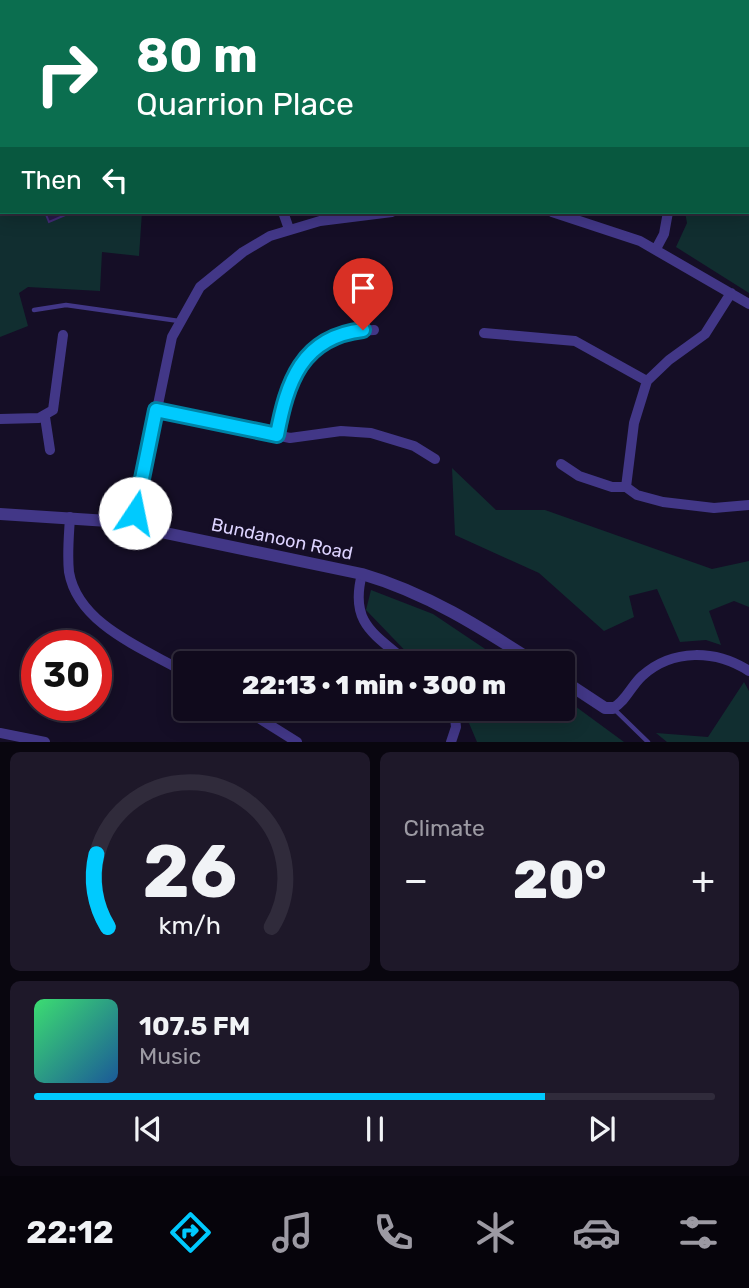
<!DOCTYPE html>
<meta charset="utf-8">
<style>
body{margin:0;font-family:Rubik,sans-serif;background:#1e1829;color:#f1f3f6;height:100vh;display:flex;flex-direction:column;font-size:26px;white-space:nowrap}
*{box-sizing:border-box;margin:0}
p{font-size:23px;color:#9c9aa3}
.icon{flex:none;width:38px;height:38px;fill:none;stroke:currentColor;stroke-width:2;stroke-linecap:round;stroke-linejoin:round}
.map{position:relative;height:742px;overflow:hidden}
.panel{display:flex;flex-direction:column;gap:10px;padding:10px;background:#09060f;flex:1}
.panel>*{flex:none}
.banner{position:absolute;left:0px;top:0px;width:749px;height:214px;box-shadow:0 4px 18px #0003,0 0 0 2px #302b3b;background:#0b6e4f;color:#fff;overflow:hidden}
.speed{position:absolute;left:21px;top:630px;display:flex;gap:14px;font-size:35px;font-weight:700;text-align:center}
.speed>*{display:grid;place-content:center;width:91px;height:91px;border-radius:50%;background:#100a1c;box-shadow:0 4px 18px #0003,0 0 0 2px #302b3b;line-height:1}
.speed .limit{border:10px solid #d22;background:#fff;color:#111}
.pin{position:absolute;display:grid;place-items:center;width:60px;height:60px;color:#fff;margin:-72px -30px;border-radius:50% 50% 50% 0;rotate:-45deg;box-shadow:0 0 7px #0007}
.pin .icon{rotate:45deg}
.me{position:absolute;width:77px;margin:-38px;rotate:11deg;stroke-linejoin:round;filter:drop-shadow(0 0 5px #0008)}
.turn{display:flex;align-items:center;gap:24px;height:147px;padding:0 21px;font-size:32px}
.turn .icon{width:91px;height:91px;stroke-width:2.5}
.turn b{display:block;font-size:49px;line-height:60px}
.then{display:flex;align-items:center;height:66px;padding:0 21px;background:#0003;gap:14px;font-size:26px}
.big{font-size:52px;font-weight:800;line-height:1.1}
.panel .tile{flex:1;display:flex;flex-direction:column;justify-content:center;gap:10px;min-width:0;padding:0 24px;border-radius:10px;background:#1e1829}
.panel .dial{align-items:center;gap:0}
.dial svg{height:182px;overflow:visible;fill:none;stroke:#302b3b;stroke-width:7;stroke-linecap:round;text-anchor:middle}
.dial text{fill:#f1f3f6;stroke:none}
.song{display:flex;align-items:center;gap:21px}
.cover{width:84px;height:84px;border-radius:10px;background:linear-gradient(135deg,hsl(140 70% 55%),hsl(210 70% 35%))}
.played{height:7px;border-radius:4px;background:linear-gradient(90deg,#00cafe 75%,#302b3b 75%)}
.keys{display:flex;justify-content:space-around;direction:ltr}
.heat{display:flex;justify-content:space-between;align-items:center;font-size:38px;direction:ltr}
.panel .tiles{flex:1;display:grid;gap:10px;grid-template-columns:1fr 1fr}
.tile:last-child{grid-column:span 2}
.trip{position:absolute;left:173px;top:651px;width:402px;height:70px;border-radius:7px;background:#100a1c;box-shadow:0 4px 18px #0003,0 0 0 2px #302b3b;font-weight:800;line-height:70px;text-align:center}
.tab-bar{display:flex;height:112px;justify-content:space-around;align-items:center;background:#06040b;color:#9c9aa3}
.tab-bar .icon{width:49px;height:49px}
.tab-bar .on{color:#00cafe}
.tab-bar b{font-size:32px;color:#f1f3f6}
.map>svg:first-child{display:block}
</style>
<div class="map">
<svg width="749" height="742" viewBox="0 0 749 742">
<rect width="100%" height="100%" fill="#150e26"/>
<path fill="#112e30" d="M229,0H749V293L676,247L687,223L685,212H747V2Z
M0,61L2,212H142L139,256L102,252L100,291L28,287L19,293L28,326L0,337Z
M452,468L496,510H545L712,569L749,561V607L734,601L709,611L721,645L706,640L680,642L657,589L629,596L634,617L604,631L539,573L455,535Z
M371,590L433,614L506,663H417L366,610Z
M744,682L749,691V742H667L656,733L708,737Z
M564,698L624,742H477L463,709H564Z"/>
<path fill="#271948" stroke="#412a75" stroke-width="2" d="M45,212H70V213L49,222Z"/>
<g fill="none" stroke-linecap="round" stroke-linejoin="round">
<path stroke="#423787" stroke-width="4.5" d="M227,0L229,2
M461,2L464,0
M34,310L66,305L179,321
M614,709L648,742"/>
<path stroke="#423787" stroke-width="10" d="M204,2L205,0
M0,31H2
M283,212L289,229
M552,212L640,241L749,304
M656,249L664,234L668,212
M484,333L575,341L647,381
M156,410L290,438L341,431L371,433L414,446L435,459
M45,417L50,450
M0,419L39,418L53,410L63,335
M277,435C289,377 304,332 374,330
M561,464L579,476L612,487H626L637,495L663,502L714,508L749,505
M626,487L634,423L647,381L669,360L705,334L731,293
M70,517C69,535 67,554 69,572C78,625 145,649 186,673
M133,525L172,337L200,287L243,252L270,236L320,221L392,212
M362,574C349,624 375,634 408,663
M613,708C626,701 631,686 642,676C673,648 716,650 749,671
M244,709L297,742
M0,733L45,742
M451,742L456,727L454,709"/>
<path stroke="#423787" stroke-width="12" d="M0,514L108,521L362,574C427,593 480,627 536,663
M564,681L605,708H613"/>
</g>
<g fill="none" stroke-linecap="round" stroke-linejoin="round">
<g stroke="#0083a5" stroke-width="18">
<path id="route" d="M135,513L156,410L277,435C287,383 301,337 363,330"/>
</g>
<use href="#route" stroke="#00cafe" stroke-width="12"/>
</g>
<g text-anchor="middle" dominant-baseline="central" stroke-width="7" stroke-linejoin="round" paint-order="stroke">
<g font-size="18" fill="#ddd3ff" stroke="#150e26">
<text transform="translate(282 539) rotate(12)">Bundanoon Road</text>
</g>
</g>
</svg>
<div class="speed"><div class="limit">30</div></div>
<div class="pin" style="left:363px;top:330px;background:#d93025"><svg class="icon" aria-label="arrive" viewBox="0 0 24 24"><path d="M6 21V4h12l-3 4 3 4H6"/></svg></div>
<svg class="me" style="left:135px;top:513px" viewBox="-20 -20 40 40"><circle r="19" fill="#fff"/><path d="M0-13L10 11 0 6-10 11z" fill="#00cafe"/></svg>
<div class="trip">22:13 · 1 min · 300 m</div>
<div class="banner">
<div class="turn"><svg class="icon" aria-label="right" viewBox="0 0 24 24"><path d="M7 20v-9h11M14 6l5 5-5 5"/></svg><div><b>80 m</b>Quarrion Place</div></div>
<div class="then">Then<svg class="icon" aria-label="left" viewBox="0 0 24 24"><path d="M17 20v-9H6M10 6l-5 5 5 5"/></svg></div>
</div>
</div>
<section class="panel">
<div class="tiles">
<div class="tile dial"><svg viewBox="0 0 100 80">
<path d="M14 69A42 42 0 1 1 86 69"/>
<path d="M14 69A42 42 0 0 1 9 37" stroke="#00cafe"/>
<text x="50" y="56" font-size="32" font-weight="700">26</text>
<text x="50" y="72" font-size="11">km/h</text>
</svg></div>
<div class="tile"><p>Climate</p>
<div class="heat"><a>−</a><b class="big">20°</b><a>+</a></div>
</div>
<div class="tile">
<div class="song"><i class="cover"></i><div><b>107.5 FM</b><p>Music</p></div></div>
<div class="played"></div>
<div class="keys"><svg class="icon" aria-label="previous" viewBox="0 0 24 24"><path d="M18 5L8 12l10 7zM5 5v14"/></svg><svg class="icon" aria-label="pause" viewBox="0 0 24 24"><path d="M8 5v14M16 5v14"/></svg><svg class="icon" aria-label="next" viewBox="0 0 24 24"><path d="M6 5l10 7-10 7zM19 5v14"/></svg></div>
</div>
</div>
</section>
<nav class="tab-bar">
<b>22:12</b>
<svg class="icon on" aria-label="directions" viewBox="0 0 24 24"><path d="M12 3l9 9-9 9-9-9zM9 14v-3h6M13 9l2 2-2 2"/></svg>
<svg class="icon" aria-label="music" viewBox="0 0 24 24"><path d="M9 18V5l10-2v13"/><circle cx="6" cy="18" r="3"/><circle cx="16" cy="16" r="3"/></svg>
<svg class="icon" aria-label="phone" viewBox="0 0 24 24"><path d="M5 4h4l2 5-3 2q2 4 5 5l2-3 5 2v4C11 20 4 13 5 4z"/></svg>
<svg class="icon" aria-label="climate" viewBox="0 0 24 24"><path d="M12 3v18M4 7l16 10M4 17L20 7"/></svg>
<svg class="icon" aria-label="car" viewBox="0 0 24 24"><path d="M5 17H2v-5l4-1 3-4h7l3 4 3 1v5h-3M9 17h6M6 11h13"/><circle cx="7" cy="17" r="2"/><circle cx="17" cy="17" r="2"/></svg>
<svg class="icon" aria-label="filters" viewBox="0 0 24 24"><path d="M4 7h16M4 17h16"/><circle cx="9" cy="7" r="2"/><circle cx="15" cy="17" r="2"/></svg>
</nav>
